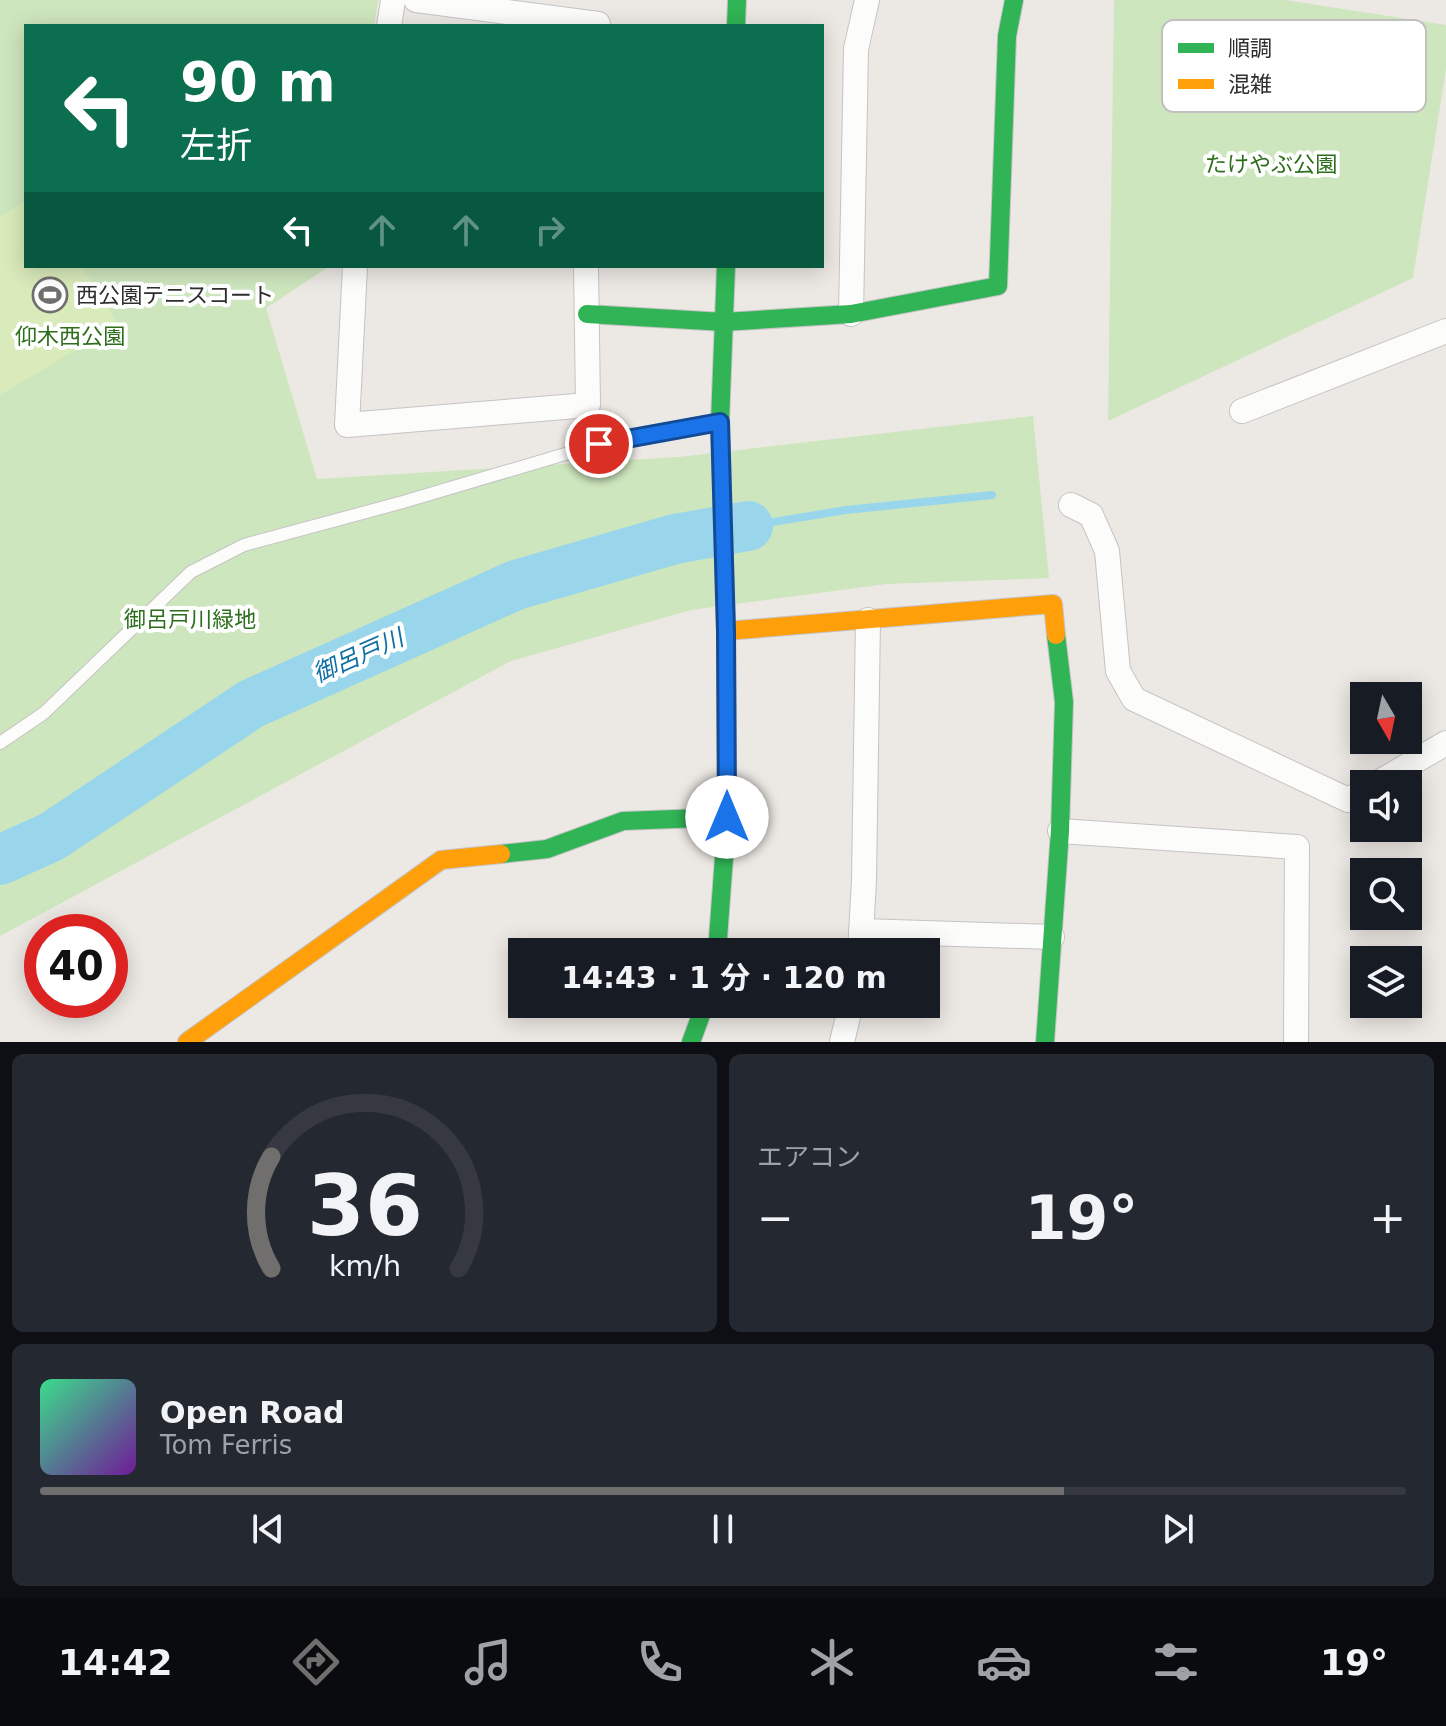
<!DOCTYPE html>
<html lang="ja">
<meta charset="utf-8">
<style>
body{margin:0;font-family:"DejaVu Sans","Noto Sans JP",sans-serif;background:#242831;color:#f1f3f6;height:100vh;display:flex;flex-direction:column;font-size:30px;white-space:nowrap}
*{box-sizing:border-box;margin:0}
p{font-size:26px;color:#9ea1a6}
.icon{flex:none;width:44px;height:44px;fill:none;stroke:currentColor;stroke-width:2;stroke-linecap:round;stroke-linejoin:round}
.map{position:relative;height:1042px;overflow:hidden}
.panel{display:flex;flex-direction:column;gap:12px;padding:12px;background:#0d0f14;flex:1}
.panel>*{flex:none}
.banner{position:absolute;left:24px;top:24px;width:800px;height:244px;border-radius:0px;box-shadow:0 4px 20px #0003;background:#0b6e4f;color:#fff;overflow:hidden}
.needle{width:52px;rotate:171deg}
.fabs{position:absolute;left:1350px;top:682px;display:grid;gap:16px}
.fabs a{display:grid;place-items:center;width:72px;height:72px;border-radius:0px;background:#171b24;box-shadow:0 4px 20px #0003;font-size:40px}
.speed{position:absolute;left:24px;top:914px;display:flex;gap:16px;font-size:40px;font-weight:700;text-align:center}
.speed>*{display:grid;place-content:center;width:104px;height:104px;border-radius:50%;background:#171b24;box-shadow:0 4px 20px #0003;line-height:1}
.speed .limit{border:12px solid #d22;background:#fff;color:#111}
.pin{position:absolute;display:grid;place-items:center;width:68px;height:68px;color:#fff;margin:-34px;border:4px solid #fff;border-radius:50%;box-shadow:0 2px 8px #0007}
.me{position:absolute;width:88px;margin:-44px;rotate:0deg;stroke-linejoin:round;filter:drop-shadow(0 0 6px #0008)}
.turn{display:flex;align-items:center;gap:28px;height:168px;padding:0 24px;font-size:36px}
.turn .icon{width:104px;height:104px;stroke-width:2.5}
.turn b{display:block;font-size:56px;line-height:68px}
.lanes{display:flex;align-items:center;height:76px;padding:0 24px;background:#0003;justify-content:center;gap:40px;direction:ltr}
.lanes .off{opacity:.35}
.big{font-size:60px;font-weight:700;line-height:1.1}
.panel .widget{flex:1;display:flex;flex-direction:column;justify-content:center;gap:12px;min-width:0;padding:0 28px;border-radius:12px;background:#242831}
.panel .dial{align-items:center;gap:0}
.dial svg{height:208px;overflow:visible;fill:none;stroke:#363941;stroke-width:7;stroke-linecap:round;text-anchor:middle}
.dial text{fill:#f1f3f6;stroke:none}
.song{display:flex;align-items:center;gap:24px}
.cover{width:96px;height:96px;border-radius:12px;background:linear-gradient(135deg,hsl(150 70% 55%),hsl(280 70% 35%))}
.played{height:8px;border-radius:4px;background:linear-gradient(90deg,#706f6e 75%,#363941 75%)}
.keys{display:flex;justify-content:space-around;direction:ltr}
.heat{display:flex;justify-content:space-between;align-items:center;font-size:44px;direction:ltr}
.panel .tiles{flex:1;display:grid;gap:12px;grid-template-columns:1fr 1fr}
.widget:last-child{grid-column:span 2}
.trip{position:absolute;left:508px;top:938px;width:432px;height:80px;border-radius:0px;background:#171b24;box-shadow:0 4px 20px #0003;font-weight:700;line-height:80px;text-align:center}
.tab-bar{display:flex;height:128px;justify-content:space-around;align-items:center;background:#090b0e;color:#9ea1a6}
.tab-bar .icon{width:56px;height:56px}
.tab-bar .selected{color:#706f6e}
.tab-bar b{font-size:36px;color:#f1f3f6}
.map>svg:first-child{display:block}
</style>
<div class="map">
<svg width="1446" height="1042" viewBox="0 0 1446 1042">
<rect width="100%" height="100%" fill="#ece8e4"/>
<path fill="#cee6be" d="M0,0H378L374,26H26V266H330L266,308L317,479L678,457L1033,416L1049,578L887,584L691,610L511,661L0,936Z
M1114,0H1285L1446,25V69L1413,278L1108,421Z"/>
<path fill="#d9eabb" d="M26,201V266H82L118,325L0,395V217Z"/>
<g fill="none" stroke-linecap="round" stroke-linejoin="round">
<path stroke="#99d6ec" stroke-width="8" d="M748,526L846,510L992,495"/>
<path stroke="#99d6ec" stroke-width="50" d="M0,860L51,837L251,704L516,585L675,539L748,526"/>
<g stroke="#c5c4c5" stroke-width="14">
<path id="lane" d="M0,743L44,713L191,572L244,545L403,502L599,444L716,423"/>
</g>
<g stroke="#c5c4c5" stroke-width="26">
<path id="street" d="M416,0L598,24
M389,26L393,0
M355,266L347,425L588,405L586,266
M851,314L856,49L867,0
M1242,411L1446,331
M1071,505L1091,515L1107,551L1118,671L1134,699L1348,800L1364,791
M1376,784L1446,743
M1060,831L1297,847L1296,1042
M862,931L1052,937
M860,952L864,880L868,620
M842,1042L851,1004"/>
</g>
<g stroke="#c5c4c5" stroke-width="20">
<path id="fast" d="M736,26L737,0
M587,314L724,322L851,314L998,286L1007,36L1014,0
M501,854L547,849L623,821L727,817
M717,952L727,817L726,631L720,422L726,266
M691,1042L705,1004
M1045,1042L1060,831L1064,702L1056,635"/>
</g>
<g stroke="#c5c4c5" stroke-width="20">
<path id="slow" d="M726,631L1053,604L1056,635
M187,1042L441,860L501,854"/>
</g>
<use href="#lane" stroke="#fcfcfb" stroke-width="12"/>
<use href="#street" stroke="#fcfcfb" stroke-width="24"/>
<use href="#fast" stroke="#30b455" stroke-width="18"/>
<use href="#slow" stroke="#ff9f0a" stroke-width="18"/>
</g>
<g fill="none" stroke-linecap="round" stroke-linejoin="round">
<g stroke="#114b97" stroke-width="20">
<path id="route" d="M599,444L720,422L726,631L727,817"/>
</g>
<use href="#route" stroke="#1a73e8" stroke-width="14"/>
</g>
<defs>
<g id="stadium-ring" transform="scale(1.8)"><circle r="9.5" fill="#fff" stroke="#706f6e" stroke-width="1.5"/><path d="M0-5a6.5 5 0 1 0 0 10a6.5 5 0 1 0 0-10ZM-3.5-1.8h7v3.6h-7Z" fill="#706f6e"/></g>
</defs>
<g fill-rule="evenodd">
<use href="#stadium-ring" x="50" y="295"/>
</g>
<g text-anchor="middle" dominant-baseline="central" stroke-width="8" stroke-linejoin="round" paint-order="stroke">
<g font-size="22" fill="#2c6e1b" stroke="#fff">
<text x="1271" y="164">たけやぶ公園</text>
<text x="70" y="336">仰木西公園</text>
<text x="190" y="619">御呂戸川緑地</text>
</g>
<g font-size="22" fill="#2e2e2e" stroke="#fff" text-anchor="start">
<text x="76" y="295">西公園テニスコート</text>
</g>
<g font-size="24" font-style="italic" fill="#0d6fa3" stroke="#fff">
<text transform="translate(358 656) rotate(-24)">御呂戸川</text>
</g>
</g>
<rect x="1162" y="20" width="264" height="92" rx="12" fill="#fff" stroke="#c0c0c0" stroke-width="2"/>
<rect x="1178" y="43" width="36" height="10" fill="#30b455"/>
<rect x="1178" y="79" width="36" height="10" fill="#ff9f0a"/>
<g font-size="22" fill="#2e2e2e">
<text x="1228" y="56">順調</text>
<text x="1228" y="92">混雑</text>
</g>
</svg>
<div class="fabs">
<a><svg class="needle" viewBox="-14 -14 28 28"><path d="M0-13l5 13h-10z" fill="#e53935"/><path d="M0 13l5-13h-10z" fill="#9ea1a6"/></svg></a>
<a><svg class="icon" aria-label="sound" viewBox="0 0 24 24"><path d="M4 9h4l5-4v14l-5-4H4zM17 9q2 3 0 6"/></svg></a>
<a><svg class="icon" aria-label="search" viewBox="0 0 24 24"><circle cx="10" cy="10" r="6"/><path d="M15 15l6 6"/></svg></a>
<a><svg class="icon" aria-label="layers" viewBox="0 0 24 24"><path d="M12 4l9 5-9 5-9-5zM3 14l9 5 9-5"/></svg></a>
</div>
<div class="speed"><div class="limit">40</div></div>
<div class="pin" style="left:599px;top:444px;background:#d93025"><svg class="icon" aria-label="arrive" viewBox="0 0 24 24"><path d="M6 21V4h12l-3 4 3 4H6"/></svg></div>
<svg class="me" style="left:727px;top:817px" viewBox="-20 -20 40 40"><circle r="19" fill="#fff"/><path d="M0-13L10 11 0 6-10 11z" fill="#1a73e8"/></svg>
<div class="trip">14:43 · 1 分 · 120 m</div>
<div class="banner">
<div class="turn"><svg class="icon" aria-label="left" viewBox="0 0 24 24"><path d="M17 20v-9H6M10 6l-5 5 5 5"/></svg><div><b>90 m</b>左折</div></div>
<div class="lanes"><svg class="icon" aria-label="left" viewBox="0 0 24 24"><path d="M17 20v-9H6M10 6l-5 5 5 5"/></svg><svg class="icon off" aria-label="ahead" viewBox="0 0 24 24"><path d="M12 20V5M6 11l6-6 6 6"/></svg><svg class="icon off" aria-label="ahead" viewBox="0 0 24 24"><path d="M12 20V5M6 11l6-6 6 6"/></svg><svg class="icon off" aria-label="right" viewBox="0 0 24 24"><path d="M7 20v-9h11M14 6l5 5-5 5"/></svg></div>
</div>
</div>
<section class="panel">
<div class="tiles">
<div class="widget dial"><svg viewBox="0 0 100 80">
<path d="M14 69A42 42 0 1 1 86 69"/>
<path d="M14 69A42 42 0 0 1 14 26" stroke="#706f6e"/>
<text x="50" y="56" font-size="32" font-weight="700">36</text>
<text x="50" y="72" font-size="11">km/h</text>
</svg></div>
<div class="widget"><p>エアコン</p>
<div class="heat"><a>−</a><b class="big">19°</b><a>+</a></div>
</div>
<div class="widget">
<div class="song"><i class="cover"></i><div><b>Open Road</b><p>Tom Ferris</p></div></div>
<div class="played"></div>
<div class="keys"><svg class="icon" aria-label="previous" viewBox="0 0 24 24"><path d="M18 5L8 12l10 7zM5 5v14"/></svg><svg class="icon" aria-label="pause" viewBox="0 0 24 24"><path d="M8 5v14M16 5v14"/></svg><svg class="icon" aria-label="next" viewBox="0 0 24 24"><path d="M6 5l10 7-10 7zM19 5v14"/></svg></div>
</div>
</div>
</section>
<nav class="tab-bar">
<b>14:42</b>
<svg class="icon selected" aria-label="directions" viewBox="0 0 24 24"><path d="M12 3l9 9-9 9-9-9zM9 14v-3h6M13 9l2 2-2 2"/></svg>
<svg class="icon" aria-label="music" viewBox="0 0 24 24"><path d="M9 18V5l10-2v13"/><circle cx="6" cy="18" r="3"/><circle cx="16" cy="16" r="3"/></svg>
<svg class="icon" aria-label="phone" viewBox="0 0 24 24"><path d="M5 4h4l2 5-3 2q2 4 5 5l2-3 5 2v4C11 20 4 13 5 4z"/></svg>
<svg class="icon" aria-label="climate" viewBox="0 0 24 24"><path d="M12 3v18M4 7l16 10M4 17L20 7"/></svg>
<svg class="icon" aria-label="car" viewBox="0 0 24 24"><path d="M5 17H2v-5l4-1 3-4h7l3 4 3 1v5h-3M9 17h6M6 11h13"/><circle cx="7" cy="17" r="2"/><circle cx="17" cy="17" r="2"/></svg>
<svg class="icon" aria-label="filters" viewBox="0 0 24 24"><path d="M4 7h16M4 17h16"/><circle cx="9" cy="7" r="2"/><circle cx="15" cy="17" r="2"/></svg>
<b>19°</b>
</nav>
